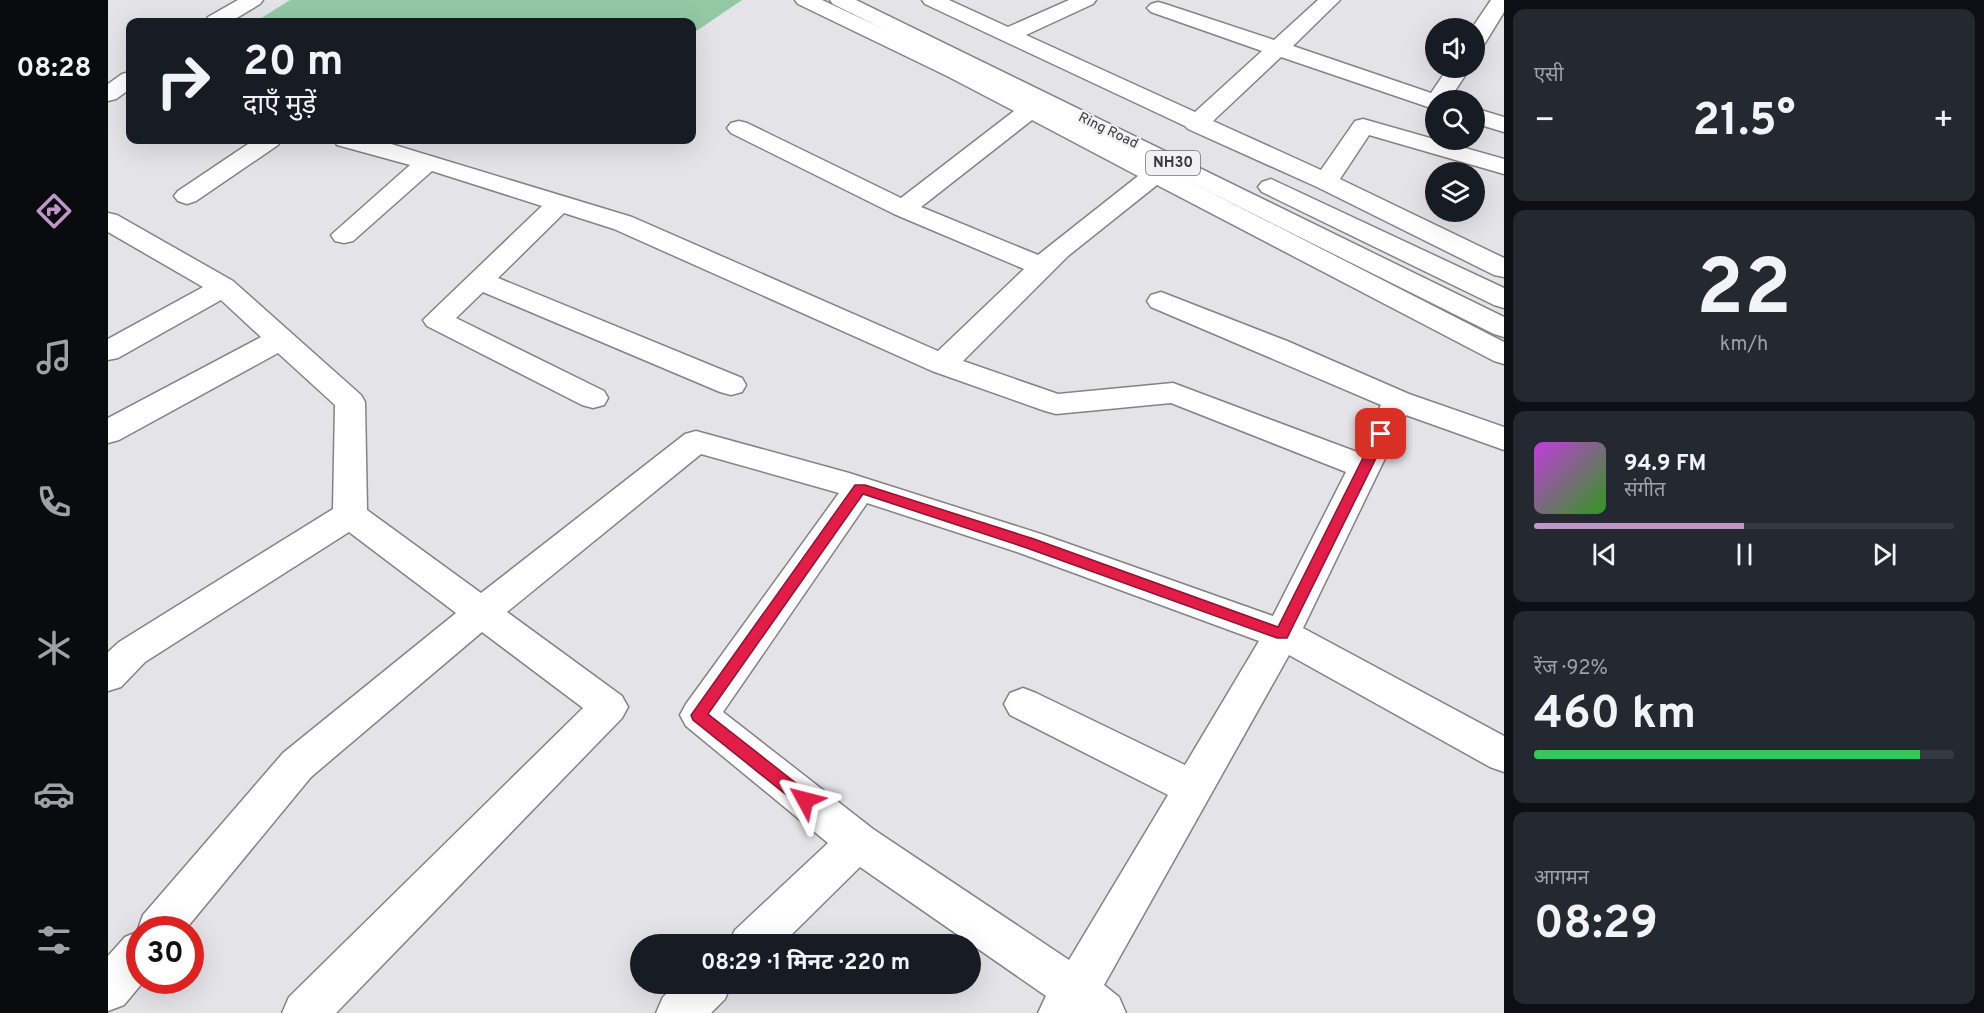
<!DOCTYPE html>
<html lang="hi">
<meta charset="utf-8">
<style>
body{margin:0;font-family:Overpass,"Noto Sans Devanagari",sans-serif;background:#242831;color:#f1f3f6;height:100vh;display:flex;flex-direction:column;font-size:22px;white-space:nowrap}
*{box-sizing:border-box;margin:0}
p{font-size:20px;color:#9ea1a6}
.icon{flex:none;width:33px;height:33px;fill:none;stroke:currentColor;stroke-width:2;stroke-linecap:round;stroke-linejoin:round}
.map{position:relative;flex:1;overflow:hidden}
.side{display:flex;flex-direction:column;gap:9px;padding:9px;background:#0d0f14;width:480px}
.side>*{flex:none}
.guide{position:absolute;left:18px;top:18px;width:570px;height:126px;border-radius:12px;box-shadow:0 6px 24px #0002;background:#171b24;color:#f1f3f6;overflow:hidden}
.tools{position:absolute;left:1317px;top:18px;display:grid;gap:12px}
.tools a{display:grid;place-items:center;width:60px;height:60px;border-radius:50%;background:#171b24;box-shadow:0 6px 24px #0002;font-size:30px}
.speed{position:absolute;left:18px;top:916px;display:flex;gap:12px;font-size:30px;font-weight:700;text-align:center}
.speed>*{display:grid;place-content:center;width:78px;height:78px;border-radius:50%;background:#171b24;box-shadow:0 6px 24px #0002;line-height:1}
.speed .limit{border:9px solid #d22;background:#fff;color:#111}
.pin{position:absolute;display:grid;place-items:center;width:51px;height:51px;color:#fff;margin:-26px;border-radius:12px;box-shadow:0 3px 9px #0006}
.me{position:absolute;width:66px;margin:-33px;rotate:308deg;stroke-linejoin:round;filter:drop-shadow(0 0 4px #0008)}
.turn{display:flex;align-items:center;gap:21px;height:126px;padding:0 18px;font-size:27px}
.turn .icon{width:78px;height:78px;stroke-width:2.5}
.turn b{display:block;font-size:42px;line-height:51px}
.big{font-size:45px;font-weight:700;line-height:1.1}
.side .widget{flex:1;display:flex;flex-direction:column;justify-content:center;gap:9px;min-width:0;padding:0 21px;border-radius:12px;background:#242831}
.side .dial{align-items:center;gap:0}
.dial b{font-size:78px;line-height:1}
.song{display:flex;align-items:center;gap:18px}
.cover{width:72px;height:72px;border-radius:9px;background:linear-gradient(135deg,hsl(290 70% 55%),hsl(110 70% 35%))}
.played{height:6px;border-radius:3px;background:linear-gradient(90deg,#c095c7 50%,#363941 50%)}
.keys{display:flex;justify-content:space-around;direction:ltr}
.heat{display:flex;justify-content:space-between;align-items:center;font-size:33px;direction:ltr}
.charge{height:9px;border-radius:4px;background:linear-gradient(90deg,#34c759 92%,#363941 0)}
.trip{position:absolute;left:522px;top:934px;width:351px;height:60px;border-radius:30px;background:#171b24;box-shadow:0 6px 24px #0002;font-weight:700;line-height:60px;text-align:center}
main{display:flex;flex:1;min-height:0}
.tab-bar{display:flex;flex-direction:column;width:108px;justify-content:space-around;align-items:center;background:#090b0e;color:#9ea1a6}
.tab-bar .icon{width:42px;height:42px}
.tab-bar .selected{color:#c095c7}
.tab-bar b{font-size:27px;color:#f1f3f6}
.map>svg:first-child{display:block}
</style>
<main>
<nav class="tab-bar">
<b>08:28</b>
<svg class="icon selected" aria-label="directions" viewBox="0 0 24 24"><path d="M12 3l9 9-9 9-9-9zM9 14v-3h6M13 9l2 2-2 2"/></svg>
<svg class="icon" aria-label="music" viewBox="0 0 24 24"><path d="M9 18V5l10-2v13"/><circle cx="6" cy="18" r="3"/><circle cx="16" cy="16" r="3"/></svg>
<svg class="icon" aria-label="phone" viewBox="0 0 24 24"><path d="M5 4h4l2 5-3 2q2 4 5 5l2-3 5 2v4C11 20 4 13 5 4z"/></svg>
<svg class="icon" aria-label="climate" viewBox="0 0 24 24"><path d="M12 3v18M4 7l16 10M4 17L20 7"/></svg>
<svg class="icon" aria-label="car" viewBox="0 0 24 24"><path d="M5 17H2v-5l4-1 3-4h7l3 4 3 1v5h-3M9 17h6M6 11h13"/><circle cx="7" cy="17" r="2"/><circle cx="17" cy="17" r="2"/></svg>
<svg class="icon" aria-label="filters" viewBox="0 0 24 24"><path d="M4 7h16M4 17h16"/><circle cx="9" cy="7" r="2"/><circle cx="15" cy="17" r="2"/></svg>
</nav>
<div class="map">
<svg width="1396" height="1013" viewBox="0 0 1396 1013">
<rect width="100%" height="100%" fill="#e4e3e7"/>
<path fill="#94c8a5" d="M182,0H634L584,34V22H147Z"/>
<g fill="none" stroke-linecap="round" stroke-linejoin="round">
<g stroke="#838386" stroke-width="3">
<path id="minor" d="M130,0H155L152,4L122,22H97L100,17Z
M687,0H714L855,66L1396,342V364L1386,361L1049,185L960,256L855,361L950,394L1065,383L1249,452L1273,405L1043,307L1039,301L1043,295L1053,292L1179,341L1301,394L1396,427V450L1298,415L1195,628L1396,736V772L1382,767L1181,655L996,985L1011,997L1018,1013H930L938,996L752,867L673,945H620L627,930L720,843L578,726L572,715L578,704L731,493L593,454L399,612L514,696L520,707L514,718L228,1013H174L181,997L475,708L374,632L203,777L77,930H32V981H36L16,1005L0,1011V956L17,937L29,932L35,915L175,753L348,613L241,532L37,662L13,687L0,691V652L11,642L225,509L227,405L170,353L11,440L0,443V418L153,337L113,300L10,358L0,360V339L95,287L0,232V213L9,215L125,281L253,395L257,402L259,510L373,593L577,434L588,431L741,473L933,534L1165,616L1238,472L1063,403L948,414L937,411L824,371L506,229L456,213L390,278L634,378L638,385L634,392L623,395L612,392L375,292L348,318L496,391L500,398L496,405L485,408L474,405L319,326L315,320L434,206L324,171L245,241L236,243L227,241L223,235L302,165L229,145L226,140H270L524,217L830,351L916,269L786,214L623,133L619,128L623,123L631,121L639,123L793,198L906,111L839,76L690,4ZM924,120L1030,176L930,255L813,207ZM759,503L909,552L1151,641L1077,765L928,693L915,688L902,693L896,704L902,715L1060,795L961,960L765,829L615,712Z
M814,0H841L900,27L961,0H988L985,4L918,35L1087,112L1154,51L1043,12L1039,8L1043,4L1050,2L1057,4L1166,40L1210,0H1232L1185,46L1323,93L1340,68H1362L1341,100H1328V109L1320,107L1173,57L1105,121L1213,170L1247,121L1255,119L1396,159V174L1261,135L1232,179L1396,258V277L1386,275L1209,187L1080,129L1077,126L817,4Z
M1383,0H1396V12L1374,48L1366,49V28H1364Z
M22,72V89L8,99L0,101V84L14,74Z
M1366,108L1396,117V132L1366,123Z
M146,140H173L170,145L88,201L79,204L70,201L66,196L70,191Z
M569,984H623L617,999L603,1013H548L555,997Z"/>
</g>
<g stroke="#838386" stroke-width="3">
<path id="highway" d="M722,0H748L1396,317V337L1386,334L725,4Z
M1163,179L1396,288V308L1386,305L1154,192L1150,187L1154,182Z"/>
</g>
<use href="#minor" fill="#fff" fill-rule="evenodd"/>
<use href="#highway" fill="#fff" fill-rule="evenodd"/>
</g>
<path fill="#e11d48" stroke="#92132f" stroke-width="1.5" d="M1273,429L1280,434L1179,638H1169L916,547L755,494L600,714L703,795L705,800L703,805L697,807L691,805L585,720L583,715L747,485H757L926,539L1170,627L1267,434Z"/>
<g text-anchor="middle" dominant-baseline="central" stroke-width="4.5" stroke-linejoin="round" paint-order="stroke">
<g font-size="14" fill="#3a3a3c" stroke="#f1f1f4">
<text transform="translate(1000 131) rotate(26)">Ring Road</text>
</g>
<rect fill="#f1f1f4" stroke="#717173" stroke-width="1.5" x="1038" y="151" width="54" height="24" rx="4.5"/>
<g font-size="15" font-weight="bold" fill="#3a3a3c">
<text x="1065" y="163">NH30</text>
</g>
</g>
</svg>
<div class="tools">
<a><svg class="icon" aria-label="sound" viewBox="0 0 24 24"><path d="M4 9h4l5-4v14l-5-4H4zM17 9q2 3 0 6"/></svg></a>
<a><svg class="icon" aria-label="search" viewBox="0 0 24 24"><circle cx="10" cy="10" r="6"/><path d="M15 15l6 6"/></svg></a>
<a><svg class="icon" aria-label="layers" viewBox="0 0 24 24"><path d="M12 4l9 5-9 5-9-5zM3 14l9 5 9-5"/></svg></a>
</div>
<div class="speed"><div class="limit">30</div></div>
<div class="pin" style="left:1273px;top:434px;background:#d93025"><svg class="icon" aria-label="arrive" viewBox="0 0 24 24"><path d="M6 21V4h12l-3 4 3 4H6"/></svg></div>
<svg class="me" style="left:697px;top:800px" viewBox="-20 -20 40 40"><path d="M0-17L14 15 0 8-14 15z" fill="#e11d48" stroke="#fff" stroke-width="4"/></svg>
<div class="trip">08:29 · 1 मिनट · 220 m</div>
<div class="guide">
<div class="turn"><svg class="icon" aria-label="right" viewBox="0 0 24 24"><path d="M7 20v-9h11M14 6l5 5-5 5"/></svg><div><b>20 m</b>दाएँ मुड़ें</div></div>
</div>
</div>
<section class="side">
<div class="widget"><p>एसी</p>
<div class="heat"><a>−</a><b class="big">21.5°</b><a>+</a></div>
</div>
<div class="widget dial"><b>22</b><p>km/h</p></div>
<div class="widget">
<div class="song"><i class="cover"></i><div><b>94.9 FM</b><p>संगीत</p></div></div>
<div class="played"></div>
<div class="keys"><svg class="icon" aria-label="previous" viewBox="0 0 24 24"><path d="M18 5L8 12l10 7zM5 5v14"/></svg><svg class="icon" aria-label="pause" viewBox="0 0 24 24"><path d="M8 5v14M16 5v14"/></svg><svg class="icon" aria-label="next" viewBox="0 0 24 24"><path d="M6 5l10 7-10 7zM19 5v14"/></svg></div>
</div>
<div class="widget"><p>रेंज · 92%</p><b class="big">460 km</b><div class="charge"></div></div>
<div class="widget"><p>आगमन</p><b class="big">08:29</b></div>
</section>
</main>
